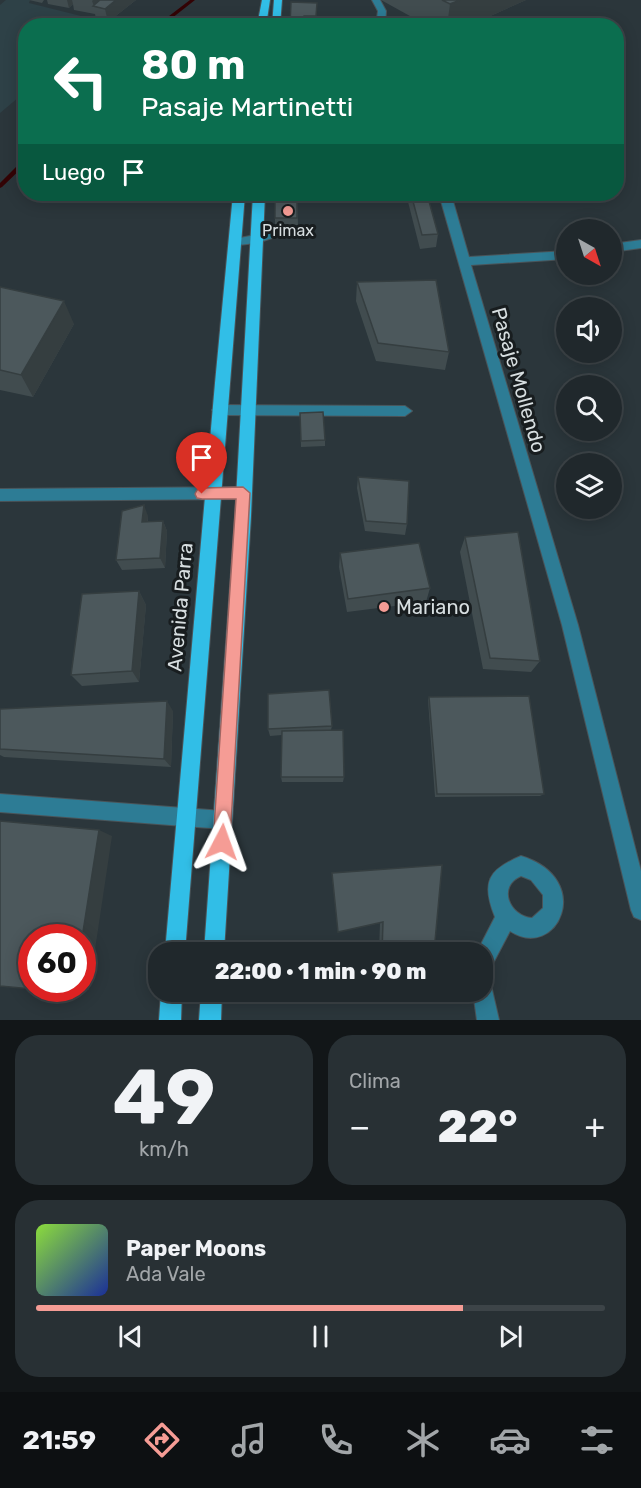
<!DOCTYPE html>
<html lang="es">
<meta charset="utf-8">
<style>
body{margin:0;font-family:Rubik,sans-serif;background:#283034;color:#f1f3f6;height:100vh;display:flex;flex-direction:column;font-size:22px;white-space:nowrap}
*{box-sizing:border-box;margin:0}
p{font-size:20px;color:#a2a6a9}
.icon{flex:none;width:33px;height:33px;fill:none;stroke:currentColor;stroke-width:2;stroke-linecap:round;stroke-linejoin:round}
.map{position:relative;height:1020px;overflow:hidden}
.drawer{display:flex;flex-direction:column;gap:15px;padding:15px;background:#121618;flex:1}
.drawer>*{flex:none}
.hud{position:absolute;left:18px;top:18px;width:606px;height:183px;border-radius:24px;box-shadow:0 3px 15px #0003,0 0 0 2px #3d4448;background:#0b6e4f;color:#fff;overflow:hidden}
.needle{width:39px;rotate:141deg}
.buttons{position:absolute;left:556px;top:219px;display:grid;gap:12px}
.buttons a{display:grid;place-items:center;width:66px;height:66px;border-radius:50%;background:#20282c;box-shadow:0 3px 15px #0003,0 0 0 2px #3d4448;font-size:30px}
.speed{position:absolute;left:18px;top:924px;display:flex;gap:12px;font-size:30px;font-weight:700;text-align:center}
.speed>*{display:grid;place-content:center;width:78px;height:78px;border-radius:50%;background:#20282c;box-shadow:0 3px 15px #0003,0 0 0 2px #3d4448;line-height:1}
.speed .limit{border:9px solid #d22;background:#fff;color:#111}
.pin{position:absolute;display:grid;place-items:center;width:51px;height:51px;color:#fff;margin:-62px -26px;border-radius:50% 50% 50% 0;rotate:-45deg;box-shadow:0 0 6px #0007}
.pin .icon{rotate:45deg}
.me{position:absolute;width:66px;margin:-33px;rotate:4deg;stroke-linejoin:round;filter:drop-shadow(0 0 4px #0008)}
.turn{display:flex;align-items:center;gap:21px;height:126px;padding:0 24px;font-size:27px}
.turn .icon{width:78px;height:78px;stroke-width:2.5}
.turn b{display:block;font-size:42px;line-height:51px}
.then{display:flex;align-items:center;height:57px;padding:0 24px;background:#0003;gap:12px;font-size:22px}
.big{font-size:45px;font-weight:800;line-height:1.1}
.drawer .card{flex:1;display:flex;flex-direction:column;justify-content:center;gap:9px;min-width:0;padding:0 21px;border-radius:24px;background:#283034}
.drawer .dial{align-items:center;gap:0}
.dial b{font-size:78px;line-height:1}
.song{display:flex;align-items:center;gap:18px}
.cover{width:72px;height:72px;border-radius:9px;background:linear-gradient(135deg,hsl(90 70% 55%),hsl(230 70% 35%))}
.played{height:6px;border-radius:3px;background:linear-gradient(90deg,#f59c95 75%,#3d4448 75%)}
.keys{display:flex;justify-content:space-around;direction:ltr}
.heat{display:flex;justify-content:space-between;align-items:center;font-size:33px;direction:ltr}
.drawer .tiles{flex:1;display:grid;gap:15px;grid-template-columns:1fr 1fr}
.card:last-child{grid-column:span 2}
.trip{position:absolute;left:148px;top:942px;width:345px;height:60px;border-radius:24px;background:#20282c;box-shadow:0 3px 15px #0003,0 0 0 2px #3d4448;font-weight:800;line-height:60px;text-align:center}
.dock{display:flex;height:96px;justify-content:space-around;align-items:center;background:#0d1012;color:#a2a6a9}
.dock .icon{width:42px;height:42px}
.dock .active{color:#f59c95}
.dock b{font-size:27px;color:#f1f3f6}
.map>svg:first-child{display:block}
</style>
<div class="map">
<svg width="641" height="1020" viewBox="0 0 641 1020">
<rect width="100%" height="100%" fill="#2b363b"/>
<path fill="#2e4147" d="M6,0H30L29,3L113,24L26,26L25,92L0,113V5Z"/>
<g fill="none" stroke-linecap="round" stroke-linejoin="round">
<path fill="#330305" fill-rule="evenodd" d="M190,0H195L162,26H156Z
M24,159H26V164L2,187L0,188V183Z"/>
<g stroke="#4a5459" stroke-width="2">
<path id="minor" d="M372,0H380L386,11L385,26H376L378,11Z
M281,194H293L290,232L257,243L230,246V240L255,235L280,227Z
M439,194H451L469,257L567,251V259L471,265L578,625L641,871V920L634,917L631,910L562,625Z
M641,240V248L612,252V244Z
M219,405L405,406L412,411L405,416L219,415L212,410Z
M243,487L248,489L250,493L248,497L243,499L0,501V489Z
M0,794L223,811L230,813L232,820L230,827L223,829L0,812Z
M521,856C596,879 557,962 510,931L490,969L483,972V952H477L495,917C481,882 488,870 521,856ZM521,876L531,880L543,895V908L532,918C509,916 497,886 521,876Z
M483,977L490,981L499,1020H477L473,992H483Z"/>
</g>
<g stroke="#4a5459" stroke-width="2">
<path id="major" d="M262,0H270L266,26H257Z
M274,0H282L280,26H272Z
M233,194H245L185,952H165L215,383Z
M253,194H265L251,516L224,952H204L235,516Z
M161,992H182L181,1020H159Z
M201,992H222L221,1020H199Z"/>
</g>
<use href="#minor" fill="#2d7c95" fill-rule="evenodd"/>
<use href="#major" fill="#31bee7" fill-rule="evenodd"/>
</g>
<path fill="#414c4f" d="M29,0H44L42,3Z
M47,0H136L108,22L96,19L95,14L74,10L73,4L69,8L48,4Z
M381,0H526L468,26H428Z
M291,2L317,16L316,26H290Z
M297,194L298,225H275V218Z
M406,194H427L438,234L436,247L420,249Z
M357,282L449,352L445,370L376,361L356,301Z
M0,287L74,324L33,397L0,390Z
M300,413L325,440V446L301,447Z
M358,477L407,524L405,535L365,531L357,488Z
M148,516V521H163L167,531L165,568L122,570L116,560Z
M465,537L540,661L531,672L483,669L460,552Z
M340,553L430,588L426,602L347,612L339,567Z
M139,591L146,605L139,682L82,686L71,675Z
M429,697L544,794L540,796L435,797L428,700Z
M0,709L173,711L171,767L4,757L0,755Z
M332,726L331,730L344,777L343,782H282L281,777L282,735L270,736L268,729Z
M332,873L434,952H379L380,923L338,932L332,876Z"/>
<path fill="#353e40" d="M67,0H72L73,4L69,8Z
M93,0H111L94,6L92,1Z
M116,0H136L108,22L105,9Z
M460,0H526L468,26H447L450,4Z
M64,301L74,324L33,397L21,375Z
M144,505L148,516L147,532L142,522Z
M163,521L167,531L165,568L160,558Z
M139,591L146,605L139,682L132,671Z
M167,701L173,711L171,767L164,759Z
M99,830L112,836L89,990L74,993V988H82V938Z"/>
<path fill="#4c585c" stroke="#353e40" stroke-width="1.5" d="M100,0H116L105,9L93,6Z
M442,0H460L450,4Z
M291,2L317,3L316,16H304L303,18H313V26H290Z
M275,194H297V218H275Z
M411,194H427L438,234L422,235Z
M436,280L449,352L378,343L357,282Z
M0,287L64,301L21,375L0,370Z
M323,412L325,440L301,441L300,413Z
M358,477L409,481L407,524L366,521Z
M144,505L142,522L163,521L160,558L116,560L122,511Z
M518,532L540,661L490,658L465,537Z
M419,543L430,588L348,599L340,553Z
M139,591L132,671L71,675L82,594Z
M329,690L332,726L268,729V694Z
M529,696L544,794H437L429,697Z
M167,701L164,759L0,749V709Z
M343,730L344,777H281L282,731Z
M0,821L99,830L82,938H32V988H74V993L0,986Z
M442,865L434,952H382L383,922L338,932L332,873Z
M380,992H399L380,994Z"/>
<path fill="#f59c95" stroke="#9f6561" stroke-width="1.5" d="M243,487L250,493L230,842L228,848L222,851L216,848L213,842L236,499H202L197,498L195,494L197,490L202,488Z"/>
<g fill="#f59c95" stroke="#181d1f" stroke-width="2">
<circle cx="288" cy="211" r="6"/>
<circle cx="384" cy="607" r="6"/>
</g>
<g text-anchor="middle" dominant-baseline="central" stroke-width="6" stroke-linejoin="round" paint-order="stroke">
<g font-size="16" fill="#d7dee0" stroke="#181d1f">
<text x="288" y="230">Primax</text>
</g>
<g font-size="20" fill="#d7dee0" stroke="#181d1f">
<text transform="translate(519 380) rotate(74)">Pasaje Mollendo</text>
<text transform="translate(180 607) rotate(-85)">Avenida Parra</text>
</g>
<g font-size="20" fill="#d7dee0" stroke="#181d1f" text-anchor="start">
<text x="396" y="607">Mariano</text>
</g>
</g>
</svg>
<div class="buttons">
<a><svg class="needle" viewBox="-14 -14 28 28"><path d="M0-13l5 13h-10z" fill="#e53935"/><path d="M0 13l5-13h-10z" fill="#a2a6a9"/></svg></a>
<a><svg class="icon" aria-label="sound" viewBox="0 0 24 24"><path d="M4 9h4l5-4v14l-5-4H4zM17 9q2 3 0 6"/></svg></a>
<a><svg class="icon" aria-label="search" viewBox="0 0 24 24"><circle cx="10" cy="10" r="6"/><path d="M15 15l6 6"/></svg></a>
<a><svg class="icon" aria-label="layers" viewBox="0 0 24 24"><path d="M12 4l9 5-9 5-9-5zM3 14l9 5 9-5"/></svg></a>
</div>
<div class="speed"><div class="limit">60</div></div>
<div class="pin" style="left:202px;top:494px;background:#d93025"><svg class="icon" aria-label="arrive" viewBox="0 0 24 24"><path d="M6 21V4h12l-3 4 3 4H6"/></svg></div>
<svg class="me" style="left:222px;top:842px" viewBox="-20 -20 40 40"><path d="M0-17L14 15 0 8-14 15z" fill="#f59c95" stroke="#fff" stroke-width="4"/></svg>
<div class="trip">22:00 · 1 min · 90 m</div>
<div class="hud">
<div class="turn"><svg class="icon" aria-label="left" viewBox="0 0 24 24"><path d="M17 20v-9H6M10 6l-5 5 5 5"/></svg><div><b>80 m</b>Pasaje Martinetti</div></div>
<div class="then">Luego<svg class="icon" aria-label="arrive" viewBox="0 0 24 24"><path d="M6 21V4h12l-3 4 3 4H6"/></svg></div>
</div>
</div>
<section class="drawer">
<div class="tiles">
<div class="card dial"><b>49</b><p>km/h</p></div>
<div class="card"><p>Clima</p>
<div class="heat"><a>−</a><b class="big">22°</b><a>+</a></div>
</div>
<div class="card">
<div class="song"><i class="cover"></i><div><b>Paper Moons</b><p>Ada Vale</p></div></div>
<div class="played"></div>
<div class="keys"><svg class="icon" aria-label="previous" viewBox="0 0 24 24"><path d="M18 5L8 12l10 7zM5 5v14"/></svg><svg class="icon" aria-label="pause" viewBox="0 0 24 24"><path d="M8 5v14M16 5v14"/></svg><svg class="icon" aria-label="next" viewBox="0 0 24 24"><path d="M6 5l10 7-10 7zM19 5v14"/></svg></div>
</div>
</div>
</section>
<nav class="dock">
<b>21:59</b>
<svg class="icon active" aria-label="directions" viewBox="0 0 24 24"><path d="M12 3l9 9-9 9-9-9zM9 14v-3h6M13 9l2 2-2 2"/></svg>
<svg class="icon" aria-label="music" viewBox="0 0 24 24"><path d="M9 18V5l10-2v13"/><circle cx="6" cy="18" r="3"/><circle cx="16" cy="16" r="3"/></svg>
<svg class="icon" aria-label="phone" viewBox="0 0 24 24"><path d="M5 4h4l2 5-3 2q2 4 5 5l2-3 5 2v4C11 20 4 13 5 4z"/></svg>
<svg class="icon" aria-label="climate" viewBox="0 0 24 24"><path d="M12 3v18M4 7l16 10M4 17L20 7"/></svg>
<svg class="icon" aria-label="car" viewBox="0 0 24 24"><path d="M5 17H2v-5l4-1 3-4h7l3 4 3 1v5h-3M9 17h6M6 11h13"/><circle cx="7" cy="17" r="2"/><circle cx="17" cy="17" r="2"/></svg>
<svg class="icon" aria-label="filters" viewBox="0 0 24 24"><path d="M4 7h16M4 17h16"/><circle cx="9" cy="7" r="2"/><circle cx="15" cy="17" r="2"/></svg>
</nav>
